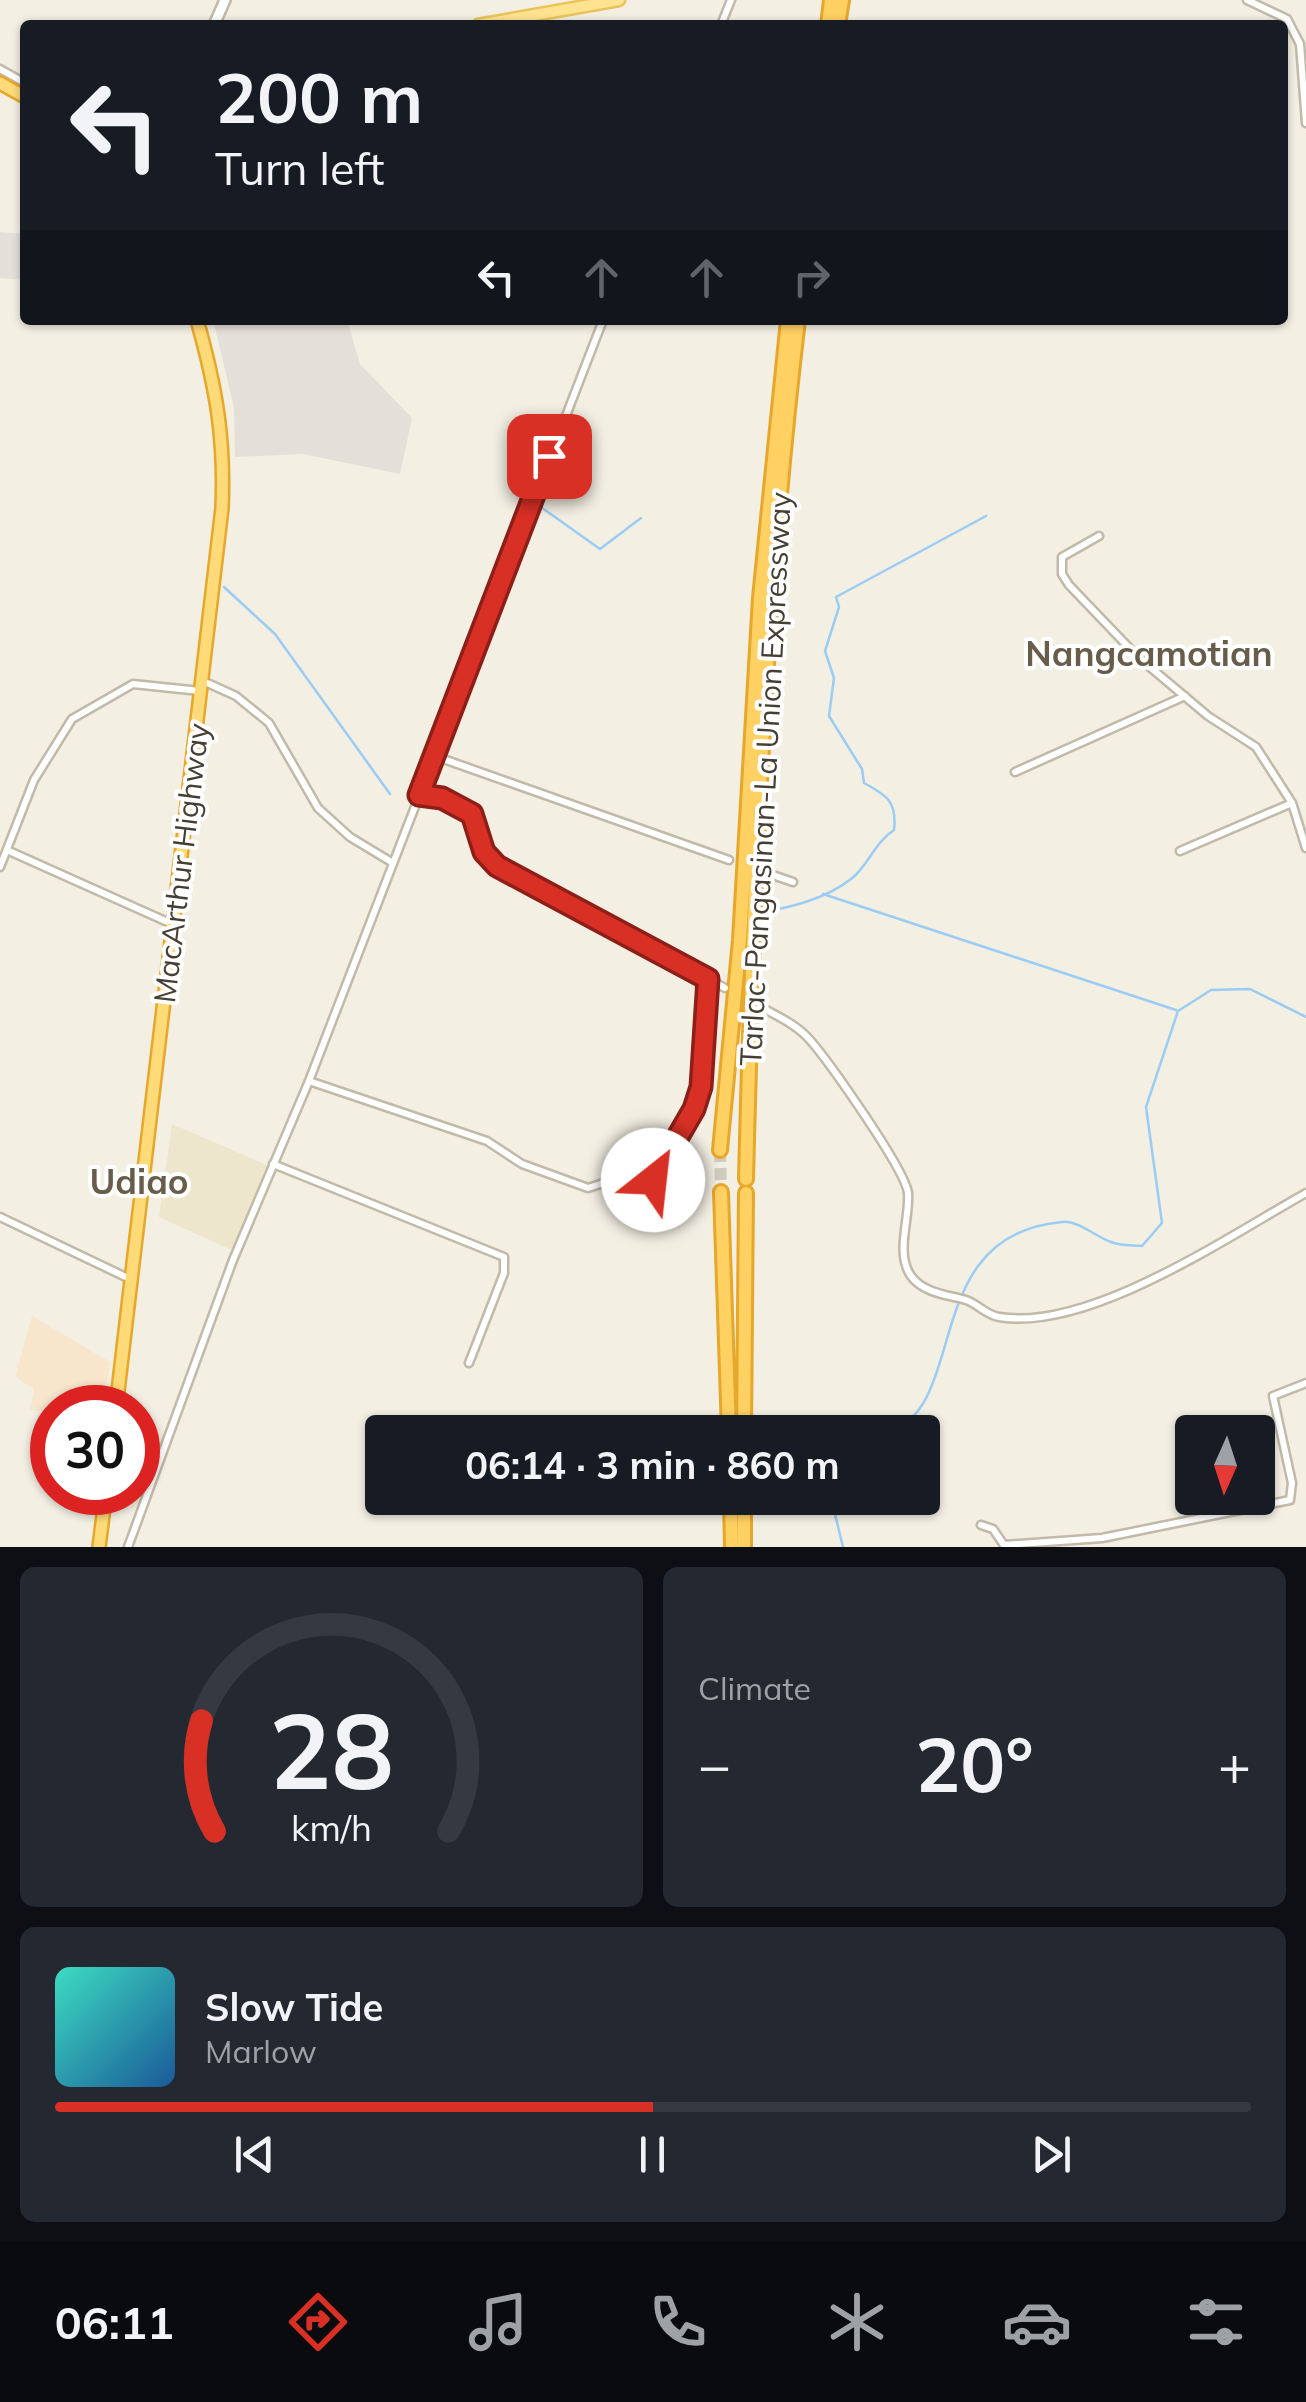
<!DOCTYPE html>
<meta charset="utf-8">
<style>
body{margin:0;font-family:Mulish,sans-serif;background:#242831;color:#f1f3f6;height:100vh;display:flex;flex-direction:column;font-size:38px;white-space:nowrap}
*{box-sizing:border-box;margin:0}
p{font-size:32px;color:#9ea1a6}
.icon{flex:none;width:55px;height:55px;fill:none;stroke:currentColor;stroke-width:2;stroke-linecap:round;stroke-linejoin:round}
.map{position:relative;height:1547px;overflow:hidden}
.drawer{display:flex;flex-direction:column;gap:20px;padding:20px;background:#0d0f14;flex:1}
.drawer>*{flex:none}
.banner{position:absolute;left:20px;top:20px;width:1268px;height:305px;border-radius:10px;box-shadow:0 2px 8px #0004;background:#171b24;color:#f1f3f6;overflow:hidden}
.needle{width:65px;rotate:183deg}
.controls{position:absolute;left:1175px;top:1415px;display:grid;gap:20px}
.controls a{display:grid;place-items:center;width:100px;height:100px;border-radius:10px;background:#171b24;box-shadow:0 2px 8px #0004;font-size:50px}
.speed{position:absolute;left:30px;top:1385px;display:flex;gap:20px;font-size:50px;font-weight:700;text-align:center}
.speed>*{display:grid;place-content:center;width:130px;height:130px;border-radius:50%;background:#171b24;box-shadow:0 2px 8px #0004;line-height:1}
.speed .limit{border:15px solid #d22;background:#fff;color:#111}
.pin{position:absolute;display:grid;place-items:center;width:85px;height:85px;color:#fff;margin:-42px;border-radius:20px;box-shadow:0 5px 15px #0006}
.me{position:absolute;width:110px;margin:-55px;rotate:29deg;stroke-linejoin:round;filter:drop-shadow(0 0 8px #0008)}
.turn{display:flex;align-items:center;gap:35px;height:210px;padding:0 30px;font-size:45px}
.turn .icon{width:130px;height:130px;stroke-width:2.5}
.turn b{display:block;font-size:70px;line-height:85px}
.lanes{display:flex;align-items:center;height:95px;padding:0 30px;background:#0003;justify-content:center;gap:50px;direction:ltr}
.lanes .off{opacity:.35}
.big{font-size:75px;font-weight:700;line-height:1.1}
.drawer .tile{flex:1;display:flex;flex-direction:column;justify-content:center;gap:15px;min-width:0;padding:0 35px;border-radius:15px;background:#242831}
.drawer .dial{align-items:center;gap:0}
.dial svg{height:260px;overflow:visible;fill:none;stroke:#363941;stroke-width:7;stroke-linecap:round;text-anchor:middle}
.dial text{fill:#f1f3f6;stroke:none}
.song{display:flex;align-items:center;gap:30px}
.cover{width:120px;height:120px;border-radius:15px;background:linear-gradient(135deg,hsl(170 70% 55%),hsl(210 70% 35%))}
.played{height:10px;border-radius:5px;background:linear-gradient(90deg,#d93025 50%,#363941 50%)}
.keys{display:flex;justify-content:space-around;direction:ltr}
.heat{display:flex;justify-content:space-between;align-items:center;font-size:55px;direction:ltr}
.drawer .tiles{flex:1;display:grid;gap:20px;grid-template-columns:1fr 1fr}
.tile:last-child{grid-column:span 2}
.trip{position:absolute;left:365px;top:1415px;width:575px;height:100px;border-radius:10px;background:#171b24;box-shadow:0 2px 8px #0004;font-weight:700;line-height:100px;text-align:center}
.dock{display:flex;height:160px;justify-content:space-around;align-items:center;background:#090b0e;color:#9ea1a6}
.dock .icon{width:70px;height:70px}
.dock .active{color:#d93025}
.dock b{font-size:45px;color:#f1f3f6}
.map>svg:first-child{display:block}
</style>
<div class="map">
<svg width="1306" height="1547" viewBox="0 0 1306 1547">
<rect width="100%" height="100%" fill="#f3efe3"/>
<path fill="#f7e6cc" d="M32,1316L110,1362L104,1407L52,1408V1413L30,1410L34,1389L15,1377Z"/>
<path fill="#e4dfd8" d="M0,232L25,234V280L0,278Z
M213,320H347L360,364L412,418L400,474L303,454L235,457L234,407Z"/>
<path fill="#ede5cc" d="M172,1124L269,1166L238,1253L159,1217Z"/>
<g fill="none" stroke-linecap="round" stroke-linejoin="round">
<path stroke="#9bccf4" stroke-width="2.5" d="M538,505L600,549L641,518
M224,587L275,634L390,794
M823,894L1176,1010
M760,913C791,907 826,899 851,879C869,865 874,843 894,830C897,802 888,796 864,783L862,769L829,716L834,678L825,651L839,607L836,597L986,516
M890,1432C970,1403 919,1235 1062,1222C1078,1220 1096,1237 1111,1242C1120,1246 1132,1245 1142,1246L1162,1223L1146,1107L1178,1011L1211,990L1250,989L1306,1017
M831,1498L843,1547"/>
<path stroke="#d0ccc0" stroke-width="12" stroke-dasharray="12 6" stroke-linecap="butt" d="M720,1150L721,1192"/>
<g stroke="#c1baa8" stroke-width="11">
<path id="minor" d="M1247,0L1287,19L1300,44L1306,123
M721,25L731,0
M0,69L25,83
M1099,536L1062,557V574L1069,585L1138,657L1208,716L1256,747L1292,803L1306,848
M203,681L236,696L269,723L318,808L350,837L393,863
M432,755L729,860
M1015,772L1185,696
M419,795L455,803L473,814L484,852L497,866L725,988
M9,851L172,924
M1180,851L1292,803
M0,867L34,780L72,719L133,684L200,691
M761,871L793,882
M759,1006C777,1016 796,1024 810,1040C829,1062 905,1169 908,1193C910,1219 895,1253 911,1276C923,1293 948,1295 966,1300C978,1304 986,1315 999,1317C1089,1332 1229,1236 1306,1193
M309,1081L487,1141L522,1164L588,1188L622,1177L653,1181L694,1109L701,1087L708,979
M273,1164L504,1257V1273L469,1363
M0,1217L130,1279
M981,1525L993,1529L1004,1545L1102,1538L1290,1500L1292,1483L1273,1396L1306,1383
M128,1547L233,1260L309,1081L603,320"/>
</g>
<g stroke="#c1baa8" stroke-width="14">
<path id="tertiary" d="M214,25L225,0"/>
</g>
<g stroke="#eac45a" stroke-width="15">
<path id="primary" d="M478,25L619,0"/>
</g>
<g stroke="#e6a72a" stroke-width="16">
<path id="trunk" d="M0,83L25,97
M116,1408L222,508C225,438 216,387 197,320
M99,1547L106,1492"/>
</g>
<g stroke="#e6a72a" stroke-width="18">
<path id="motorway" d="M828,25L831,0
M838,25L842,0
M720,1150L740,940L760,598L788,320
M746,1179C753,892 764,606 798,320
M721,1192L729,1432
M744,1432L746,1193
M731,1498L732,1547
M744,1547V1498"/>
</g>
<use href="#minor" stroke="#fff" stroke-width="6"/>
<use href="#tertiary" stroke="#fff" stroke-width="9"/>
<use href="#primary" stroke="#ffe390" stroke-width="10"/>
<use href="#trunk" stroke="#ffda79" stroke-width="11"/>
<use href="#motorway" stroke="#ffd062" stroke-width="12"/>
</g>
<g fill="none" stroke-linecap="round" stroke-linejoin="round">
<g stroke="#8d1f18" stroke-width="25">
<path id="route" d="M549,456L419,795L442,798L472,814L484,852L497,866L708,979L701,1087L694,1109L653,1180"/>
</g>
<use href="#route" stroke="#d93025" stroke-width="18"/>
</g>
<g text-anchor="middle" dominant-baseline="central" stroke-width="8" stroke-linejoin="round" paint-order="stroke">
<g font-size="30" fill="#453e33" stroke="#fff">
<text transform="translate(765 779) rotate(-87)">Tarlac-Pangasinan-La Union Expressway</text>
<text transform="translate(181 863) rotate(-83)">MacArthur Highway</text>
</g>
<g font-size="35" font-weight="bold" fill="#685d4a" stroke="#fff">
<text x="1149" y="653">Nangcamotian</text>
<text x="139" y="1181">Udiao</text>
</g>
</g>
</svg>
<div class="controls">
<a><svg class="needle" viewBox="-14 -14 28 28"><path d="M0-13l5 13h-10z" fill="#e53935"/><path d="M0 13l5-13h-10z" fill="#9ea1a6"/></svg></a>
</div>
<div class="speed"><div class="limit">30</div></div>
<div class="pin" style="left:549px;top:456px;background:#d93025"><svg class="icon" aria-label="arrive" viewBox="0 0 24 24"><path d="M6 21V4h12l-3 4 3 4H6"/></svg></div>
<svg class="me" style="left:653px;top:1180px" viewBox="-20 -20 40 40"><circle r="19" fill="#fff"/><path d="M0-13L10 11 0 6-10 11z" fill="#d93025"/></svg>
<div class="trip">06:14 · 3 min · 860 m</div>
<div class="banner">
<div class="turn"><svg class="icon" aria-label="left" viewBox="0 0 24 24"><path d="M17 20v-9H6M10 6l-5 5 5 5"/></svg><div><b>200 m</b>Turn left</div></div>
<div class="lanes"><svg class="icon" aria-label="left" viewBox="0 0 24 24"><path d="M17 20v-9H6M10 6l-5 5 5 5"/></svg><svg class="icon off" aria-label="ahead" viewBox="0 0 24 24"><path d="M12 20V5M6 11l6-6 6 6"/></svg><svg class="icon off" aria-label="ahead" viewBox="0 0 24 24"><path d="M12 20V5M6 11l6-6 6 6"/></svg><svg class="icon off" aria-label="right" viewBox="0 0 24 24"><path d="M7 20v-9h11M14 6l5 5-5 5"/></svg></div>
</div>
</div>
<section class="drawer">
<div class="tiles">
<div class="tile dial"><svg viewBox="0 0 100 80">
<path d="M14 69A42 42 0 1 1 86 69"/>
<path d="M14 69A42 42 0 0 1 10 35" stroke="#d93025"/>
<text x="50" y="56" font-size="32" font-weight="700">28</text>
<text x="50" y="72" font-size="11">km/h</text>
</svg></div>
<div class="tile"><p>Climate</p>
<div class="heat"><a>−</a><b class="big">20°</b><a>+</a></div>
</div>
<div class="tile">
<div class="song"><i class="cover"></i><div><b>Slow Tide</b><p>Marlow</p></div></div>
<div class="played"></div>
<div class="keys"><svg class="icon" aria-label="previous" viewBox="0 0 24 24"><path d="M18 5L8 12l10 7zM5 5v14"/></svg><svg class="icon" aria-label="pause" viewBox="0 0 24 24"><path d="M8 5v14M16 5v14"/></svg><svg class="icon" aria-label="next" viewBox="0 0 24 24"><path d="M6 5l10 7-10 7zM19 5v14"/></svg></div>
</div>
</div>
</section>
<nav class="dock">
<b>06:11</b>
<svg class="icon active" aria-label="directions" viewBox="0 0 24 24"><path d="M12 3l9 9-9 9-9-9zM9 14v-3h6M13 9l2 2-2 2"/></svg>
<svg class="icon" aria-label="music" viewBox="0 0 24 24"><path d="M9 18V5l10-2v13"/><circle cx="6" cy="18" r="3"/><circle cx="16" cy="16" r="3"/></svg>
<svg class="icon" aria-label="phone" viewBox="0 0 24 24"><path d="M5 4h4l2 5-3 2q2 4 5 5l2-3 5 2v4C11 20 4 13 5 4z"/></svg>
<svg class="icon" aria-label="climate" viewBox="0 0 24 24"><path d="M12 3v18M4 7l16 10M4 17L20 7"/></svg>
<svg class="icon" aria-label="car" viewBox="0 0 24 24"><path d="M5 17H2v-5l4-1 3-4h7l3 4 3 1v5h-3M9 17h6M6 11h13"/><circle cx="7" cy="17" r="2"/><circle cx="17" cy="17" r="2"/></svg>
<svg class="icon" aria-label="filters" viewBox="0 0 24 24"><path d="M4 7h16M4 17h16"/><circle cx="9" cy="7" r="2"/><circle cx="15" cy="17" r="2"/></svg>
</nav>
